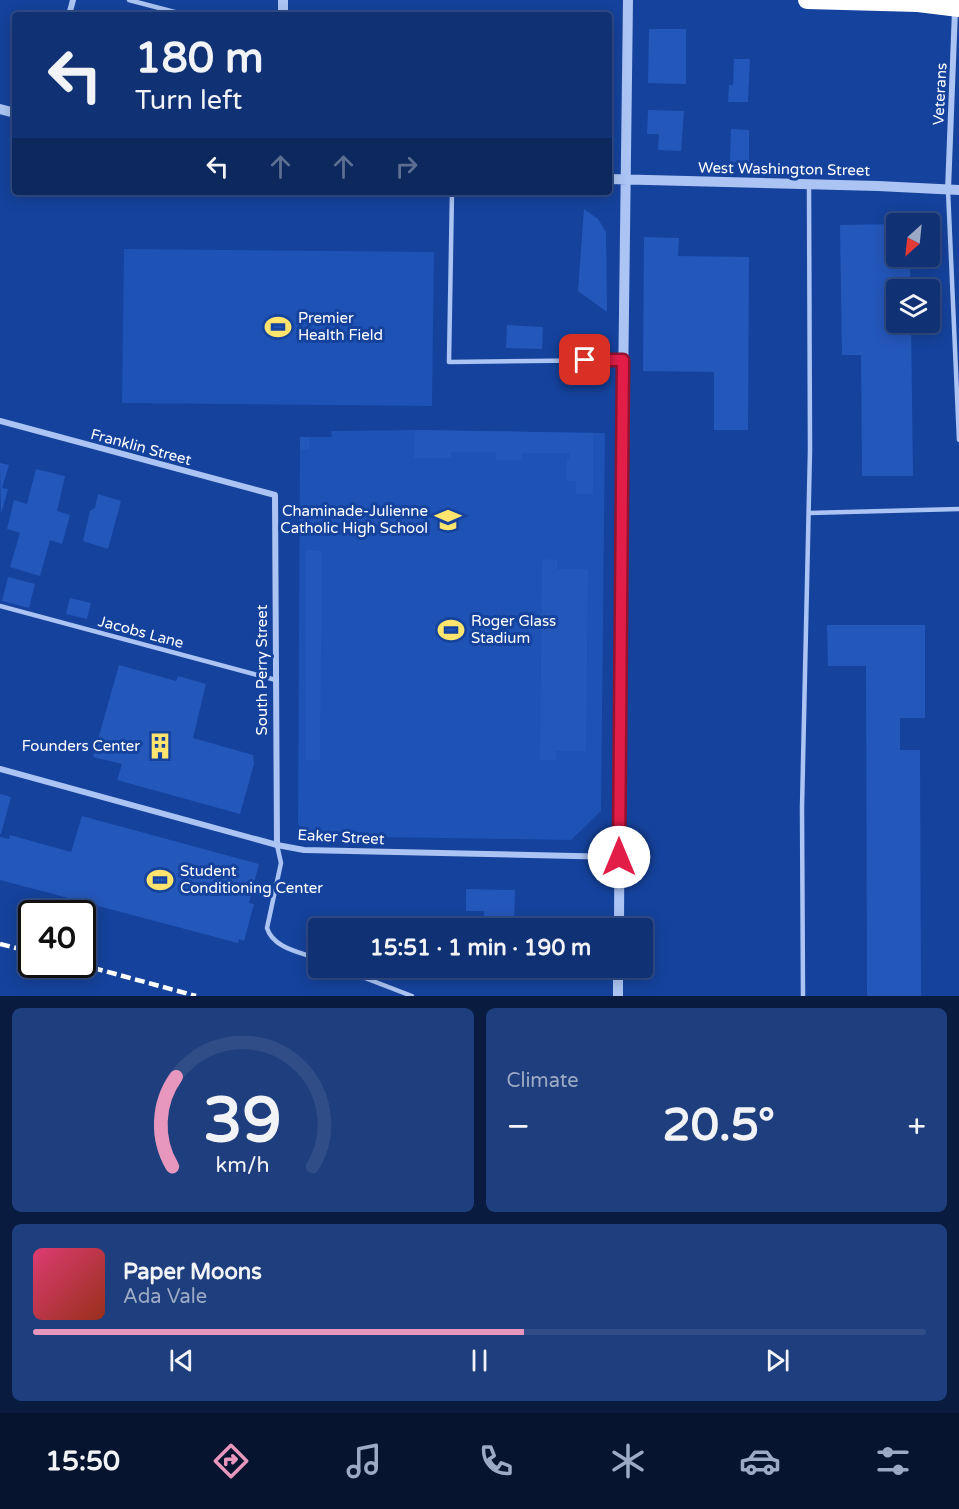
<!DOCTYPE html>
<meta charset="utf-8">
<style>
body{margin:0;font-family:"Varela Round",sans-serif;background:#1e3e7d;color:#f1f3f6;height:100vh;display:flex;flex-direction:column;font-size:22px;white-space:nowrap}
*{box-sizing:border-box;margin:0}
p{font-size:20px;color:#9caac5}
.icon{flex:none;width:33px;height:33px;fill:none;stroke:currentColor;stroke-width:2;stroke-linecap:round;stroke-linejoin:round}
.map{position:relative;height:996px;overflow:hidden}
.sheet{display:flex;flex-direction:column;gap:12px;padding:12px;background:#091c40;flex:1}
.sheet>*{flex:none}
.guide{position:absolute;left:12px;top:12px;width:600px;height:183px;border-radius:6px;box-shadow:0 3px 15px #0003,0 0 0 2px #304d87;background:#103275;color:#f1f3f6;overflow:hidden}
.needle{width:39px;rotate:207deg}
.buttons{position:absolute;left:886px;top:213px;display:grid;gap:12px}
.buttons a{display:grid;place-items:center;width:54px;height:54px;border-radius:6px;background:#103275;box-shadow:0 3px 15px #0003,0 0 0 2px #304d87;font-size:30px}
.speed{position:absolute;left:18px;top:900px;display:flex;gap:12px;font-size:30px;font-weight:700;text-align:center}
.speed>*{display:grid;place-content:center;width:78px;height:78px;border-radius:50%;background:#103275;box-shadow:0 3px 15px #0003,0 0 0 2px #304d87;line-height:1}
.speed .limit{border:3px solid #111;border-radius:9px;background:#fff;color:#111}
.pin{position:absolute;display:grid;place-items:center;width:51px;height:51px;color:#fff;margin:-26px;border-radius:12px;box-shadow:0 3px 9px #0006}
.me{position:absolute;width:66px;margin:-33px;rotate:0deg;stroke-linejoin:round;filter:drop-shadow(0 0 4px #0008)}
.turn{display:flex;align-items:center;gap:21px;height:126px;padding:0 24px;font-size:27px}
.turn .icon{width:78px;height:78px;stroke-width:2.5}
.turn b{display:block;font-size:42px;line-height:51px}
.lanes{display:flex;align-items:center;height:57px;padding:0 24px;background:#0003;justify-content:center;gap:30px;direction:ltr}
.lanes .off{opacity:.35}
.big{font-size:45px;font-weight:800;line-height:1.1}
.sheet .card{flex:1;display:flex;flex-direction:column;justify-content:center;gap:9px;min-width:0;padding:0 21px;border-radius:9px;background:#1e3e7d}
.sheet .dial{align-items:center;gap:0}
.dial svg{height:156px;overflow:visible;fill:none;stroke:#304d87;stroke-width:7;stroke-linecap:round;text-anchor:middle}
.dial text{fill:#f1f3f6;stroke:none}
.song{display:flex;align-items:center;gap:18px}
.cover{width:72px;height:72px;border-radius:9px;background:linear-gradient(135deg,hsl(340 70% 55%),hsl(10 70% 35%))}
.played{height:6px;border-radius:3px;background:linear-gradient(90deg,#e797bd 55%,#304d87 55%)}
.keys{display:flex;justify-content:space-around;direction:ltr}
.heat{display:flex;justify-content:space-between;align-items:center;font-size:33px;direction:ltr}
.sheet .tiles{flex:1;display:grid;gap:12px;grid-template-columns:1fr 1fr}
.card:last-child{grid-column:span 2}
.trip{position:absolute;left:308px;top:918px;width:345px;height:60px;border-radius:6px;background:#103275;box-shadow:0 3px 15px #0003,0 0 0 2px #304d87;font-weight:800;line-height:60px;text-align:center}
.dock{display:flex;height:96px;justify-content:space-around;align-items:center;background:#06142f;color:#9caac5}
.dock .icon{width:42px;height:42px}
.dock .selected{color:#e797bd}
.dock b{font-size:27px;color:#f1f3f6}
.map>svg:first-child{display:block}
</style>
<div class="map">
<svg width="959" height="996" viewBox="0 0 959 996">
<rect width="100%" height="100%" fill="#15429c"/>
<path fill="#1e52b5" d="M124,249L434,252L432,406L122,403Z
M415,430L605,433L601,811L571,840L307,836L298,824L300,437H332L331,431Z"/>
<path fill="#2457ba" d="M649,29H686V84L648,83Z
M734,59H750L748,102H728L729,85H733Z
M648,110L684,111L681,151L658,150L659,134H647Z
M731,129L749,130V163L730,162Z
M584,209L598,219L606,232L607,312L578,291Z
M897,224V256H910V290H897V322H911L913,476H862L861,355H842L840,225Z
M644,237L679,238L678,256L749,257L748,430H714V372L643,371Z
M507,325L543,327L542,349L506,348Z
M415,430L593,433V494H576V481H566L567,459H570V453H522V460H496V452H451V458H414Z
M300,437H309V449H300Z
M0,463L9,465L2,488L8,489L1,514Z
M36,469L65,476L57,511L70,515L62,544L50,540L40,576L10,567L20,533L7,529L14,500L27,504Z
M98,494L121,501L108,549L83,541L90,511L95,508Z
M306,550L322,551L320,760H306Z
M542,559L557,560V569H588L586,751H556V760H540Z
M8,577L35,584L29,608L2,601Z
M70,598L91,603L87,619L66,614Z
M827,625H925V718H900V750H920L921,996H867L866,666H828Z
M119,665L176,681L178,676L206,684L193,738L253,755L254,764L240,814L117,780L122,764L93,757Z
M0,794L11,797L1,834H0Z
M82,816L259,864L249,903L254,904L244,941L239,939L238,943L0,880V837L9,839L10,835L71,852Z
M466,889L515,890L514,928H484V911H466Z"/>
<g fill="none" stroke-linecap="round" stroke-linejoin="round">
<path stroke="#abc4f3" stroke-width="4.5" d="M129,0L186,15
M948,190L959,440
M452,192L449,362L623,360
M809,513L959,509
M0,606L276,680
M277,845L281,863L267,928C273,948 300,952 318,959
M339,968L412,996
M803,996L802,808L810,450L809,186"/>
<path stroke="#abc4f3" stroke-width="6" d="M69,15L73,0
M948,190L955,10
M0,421L275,495L277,845
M0,769L277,845L304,850L619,857"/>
<path stroke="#abc4f3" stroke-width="10" d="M283,0V15
M0,109L15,113
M609,179L878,186L959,190
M619,928L621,545L628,0
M618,996V968"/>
<path stroke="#fff" stroke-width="18" d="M807,0L918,3"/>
<path stroke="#fff" stroke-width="4.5" stroke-dasharray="10 4.5" stroke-linecap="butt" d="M0,944L32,952
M79,964L196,996"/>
<path stroke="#fff" stroke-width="18" d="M918,3L959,8"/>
</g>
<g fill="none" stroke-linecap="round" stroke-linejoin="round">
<g stroke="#92132f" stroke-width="15">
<path id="route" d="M585,360H623L619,857"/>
</g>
<use href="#route" stroke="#e11d48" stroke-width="10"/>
</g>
<defs>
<g id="stadium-bare" transform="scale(2.07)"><path d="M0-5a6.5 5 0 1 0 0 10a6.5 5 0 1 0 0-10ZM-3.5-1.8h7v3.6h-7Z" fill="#ffe46d" stroke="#15429c" stroke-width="2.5" paint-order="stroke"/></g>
<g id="school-bare" transform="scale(2.07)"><path d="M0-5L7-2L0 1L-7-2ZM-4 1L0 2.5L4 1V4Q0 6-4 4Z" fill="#ffe46d" stroke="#15429c" stroke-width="2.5" paint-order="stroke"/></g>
<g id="building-bare" transform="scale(2.07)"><path d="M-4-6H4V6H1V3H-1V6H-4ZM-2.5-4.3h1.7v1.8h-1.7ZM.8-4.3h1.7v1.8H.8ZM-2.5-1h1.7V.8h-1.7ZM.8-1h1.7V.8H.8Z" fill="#ffe46d" stroke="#15429c" stroke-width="2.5" paint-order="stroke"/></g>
</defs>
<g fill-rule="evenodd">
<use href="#stadium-bare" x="278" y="327"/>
<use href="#school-bare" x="448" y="520"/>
<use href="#stadium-bare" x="451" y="630"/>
<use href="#building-bare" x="160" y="746"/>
<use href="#stadium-bare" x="160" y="880"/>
</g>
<g text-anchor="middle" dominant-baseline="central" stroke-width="6" stroke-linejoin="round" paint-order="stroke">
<g font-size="15" fill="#fff" stroke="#15429c">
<text transform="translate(940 94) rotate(-87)">Veterans</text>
<text transform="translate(784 169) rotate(1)">West Washington Street</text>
<text transform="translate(141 447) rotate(15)">Franklin Street</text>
<text transform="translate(141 632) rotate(15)">Jacobs Lane</text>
<text transform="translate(262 670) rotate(-90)">South Perry Street</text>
<text transform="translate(341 837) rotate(3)">Eaker Street</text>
</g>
<g font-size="15" fill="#fff" stroke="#15429c" text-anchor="start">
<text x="298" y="318">Premier<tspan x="298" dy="17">Health Field</tspan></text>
<text x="428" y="511" text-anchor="end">Chaminade-Julienne<tspan x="428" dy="17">Catholic High School</tspan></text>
<text x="471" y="621">Roger Glass<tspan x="471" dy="17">Stadium</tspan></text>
<text x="140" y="746" text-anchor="end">Founders Center</text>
<text x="180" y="871">Student<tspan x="180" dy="17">Conditioning Center</tspan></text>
</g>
</g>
</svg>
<div class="buttons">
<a><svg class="needle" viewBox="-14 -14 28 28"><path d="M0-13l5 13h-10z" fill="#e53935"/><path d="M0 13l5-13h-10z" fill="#9caac5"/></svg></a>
<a><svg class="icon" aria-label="layers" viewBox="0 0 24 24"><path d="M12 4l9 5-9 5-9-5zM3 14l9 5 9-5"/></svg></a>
</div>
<div class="speed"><div class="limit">40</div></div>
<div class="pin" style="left:585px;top:360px;background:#d93025"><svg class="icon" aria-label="arrive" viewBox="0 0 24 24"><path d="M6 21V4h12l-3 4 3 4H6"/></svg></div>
<svg class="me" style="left:619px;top:857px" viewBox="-20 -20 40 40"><circle r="19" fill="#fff"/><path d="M0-13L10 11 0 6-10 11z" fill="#e11d48"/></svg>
<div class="trip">15:51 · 1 min · 190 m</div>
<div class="guide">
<div class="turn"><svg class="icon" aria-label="left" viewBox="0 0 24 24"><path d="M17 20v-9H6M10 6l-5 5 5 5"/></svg><div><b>180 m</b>Turn left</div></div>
<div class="lanes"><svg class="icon" aria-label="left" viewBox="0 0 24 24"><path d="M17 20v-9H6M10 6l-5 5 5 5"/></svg><svg class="icon off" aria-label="ahead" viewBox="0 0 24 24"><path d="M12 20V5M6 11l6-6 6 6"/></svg><svg class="icon off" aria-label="ahead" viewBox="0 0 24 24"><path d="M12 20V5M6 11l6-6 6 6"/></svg><svg class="icon off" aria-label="right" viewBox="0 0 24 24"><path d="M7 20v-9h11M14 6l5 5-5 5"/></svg></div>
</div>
</div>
<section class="sheet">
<div class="tiles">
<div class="card dial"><svg viewBox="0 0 100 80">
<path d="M14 69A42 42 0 1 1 86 69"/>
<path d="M14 69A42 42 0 0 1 16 23" stroke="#e797bd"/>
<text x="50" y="56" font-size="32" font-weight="700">39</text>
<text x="50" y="72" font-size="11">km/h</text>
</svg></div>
<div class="card"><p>Climate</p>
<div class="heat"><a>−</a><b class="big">20.5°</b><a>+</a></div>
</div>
<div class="card">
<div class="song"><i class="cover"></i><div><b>Paper Moons</b><p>Ada Vale</p></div></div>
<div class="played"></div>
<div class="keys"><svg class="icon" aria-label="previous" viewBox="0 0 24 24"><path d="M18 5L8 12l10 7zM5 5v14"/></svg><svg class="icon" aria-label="pause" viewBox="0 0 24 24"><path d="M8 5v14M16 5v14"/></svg><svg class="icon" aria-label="next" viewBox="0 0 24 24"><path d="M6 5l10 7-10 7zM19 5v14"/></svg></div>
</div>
</div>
</section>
<nav class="dock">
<b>15:50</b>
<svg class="icon selected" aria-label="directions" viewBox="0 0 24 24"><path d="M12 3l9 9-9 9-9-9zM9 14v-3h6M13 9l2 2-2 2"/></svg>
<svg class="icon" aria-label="music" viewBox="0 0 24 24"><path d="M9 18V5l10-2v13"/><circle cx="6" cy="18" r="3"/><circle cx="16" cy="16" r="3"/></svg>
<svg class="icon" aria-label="phone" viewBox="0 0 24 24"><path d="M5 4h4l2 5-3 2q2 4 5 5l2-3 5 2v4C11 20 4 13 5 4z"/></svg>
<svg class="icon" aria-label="climate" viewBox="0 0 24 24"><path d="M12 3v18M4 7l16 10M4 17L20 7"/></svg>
<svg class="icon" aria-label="car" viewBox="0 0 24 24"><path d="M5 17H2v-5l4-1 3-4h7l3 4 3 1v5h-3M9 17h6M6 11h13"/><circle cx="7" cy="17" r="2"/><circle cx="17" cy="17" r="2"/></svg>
<svg class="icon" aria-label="filters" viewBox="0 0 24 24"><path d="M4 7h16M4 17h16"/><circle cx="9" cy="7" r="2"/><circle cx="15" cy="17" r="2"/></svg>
</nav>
